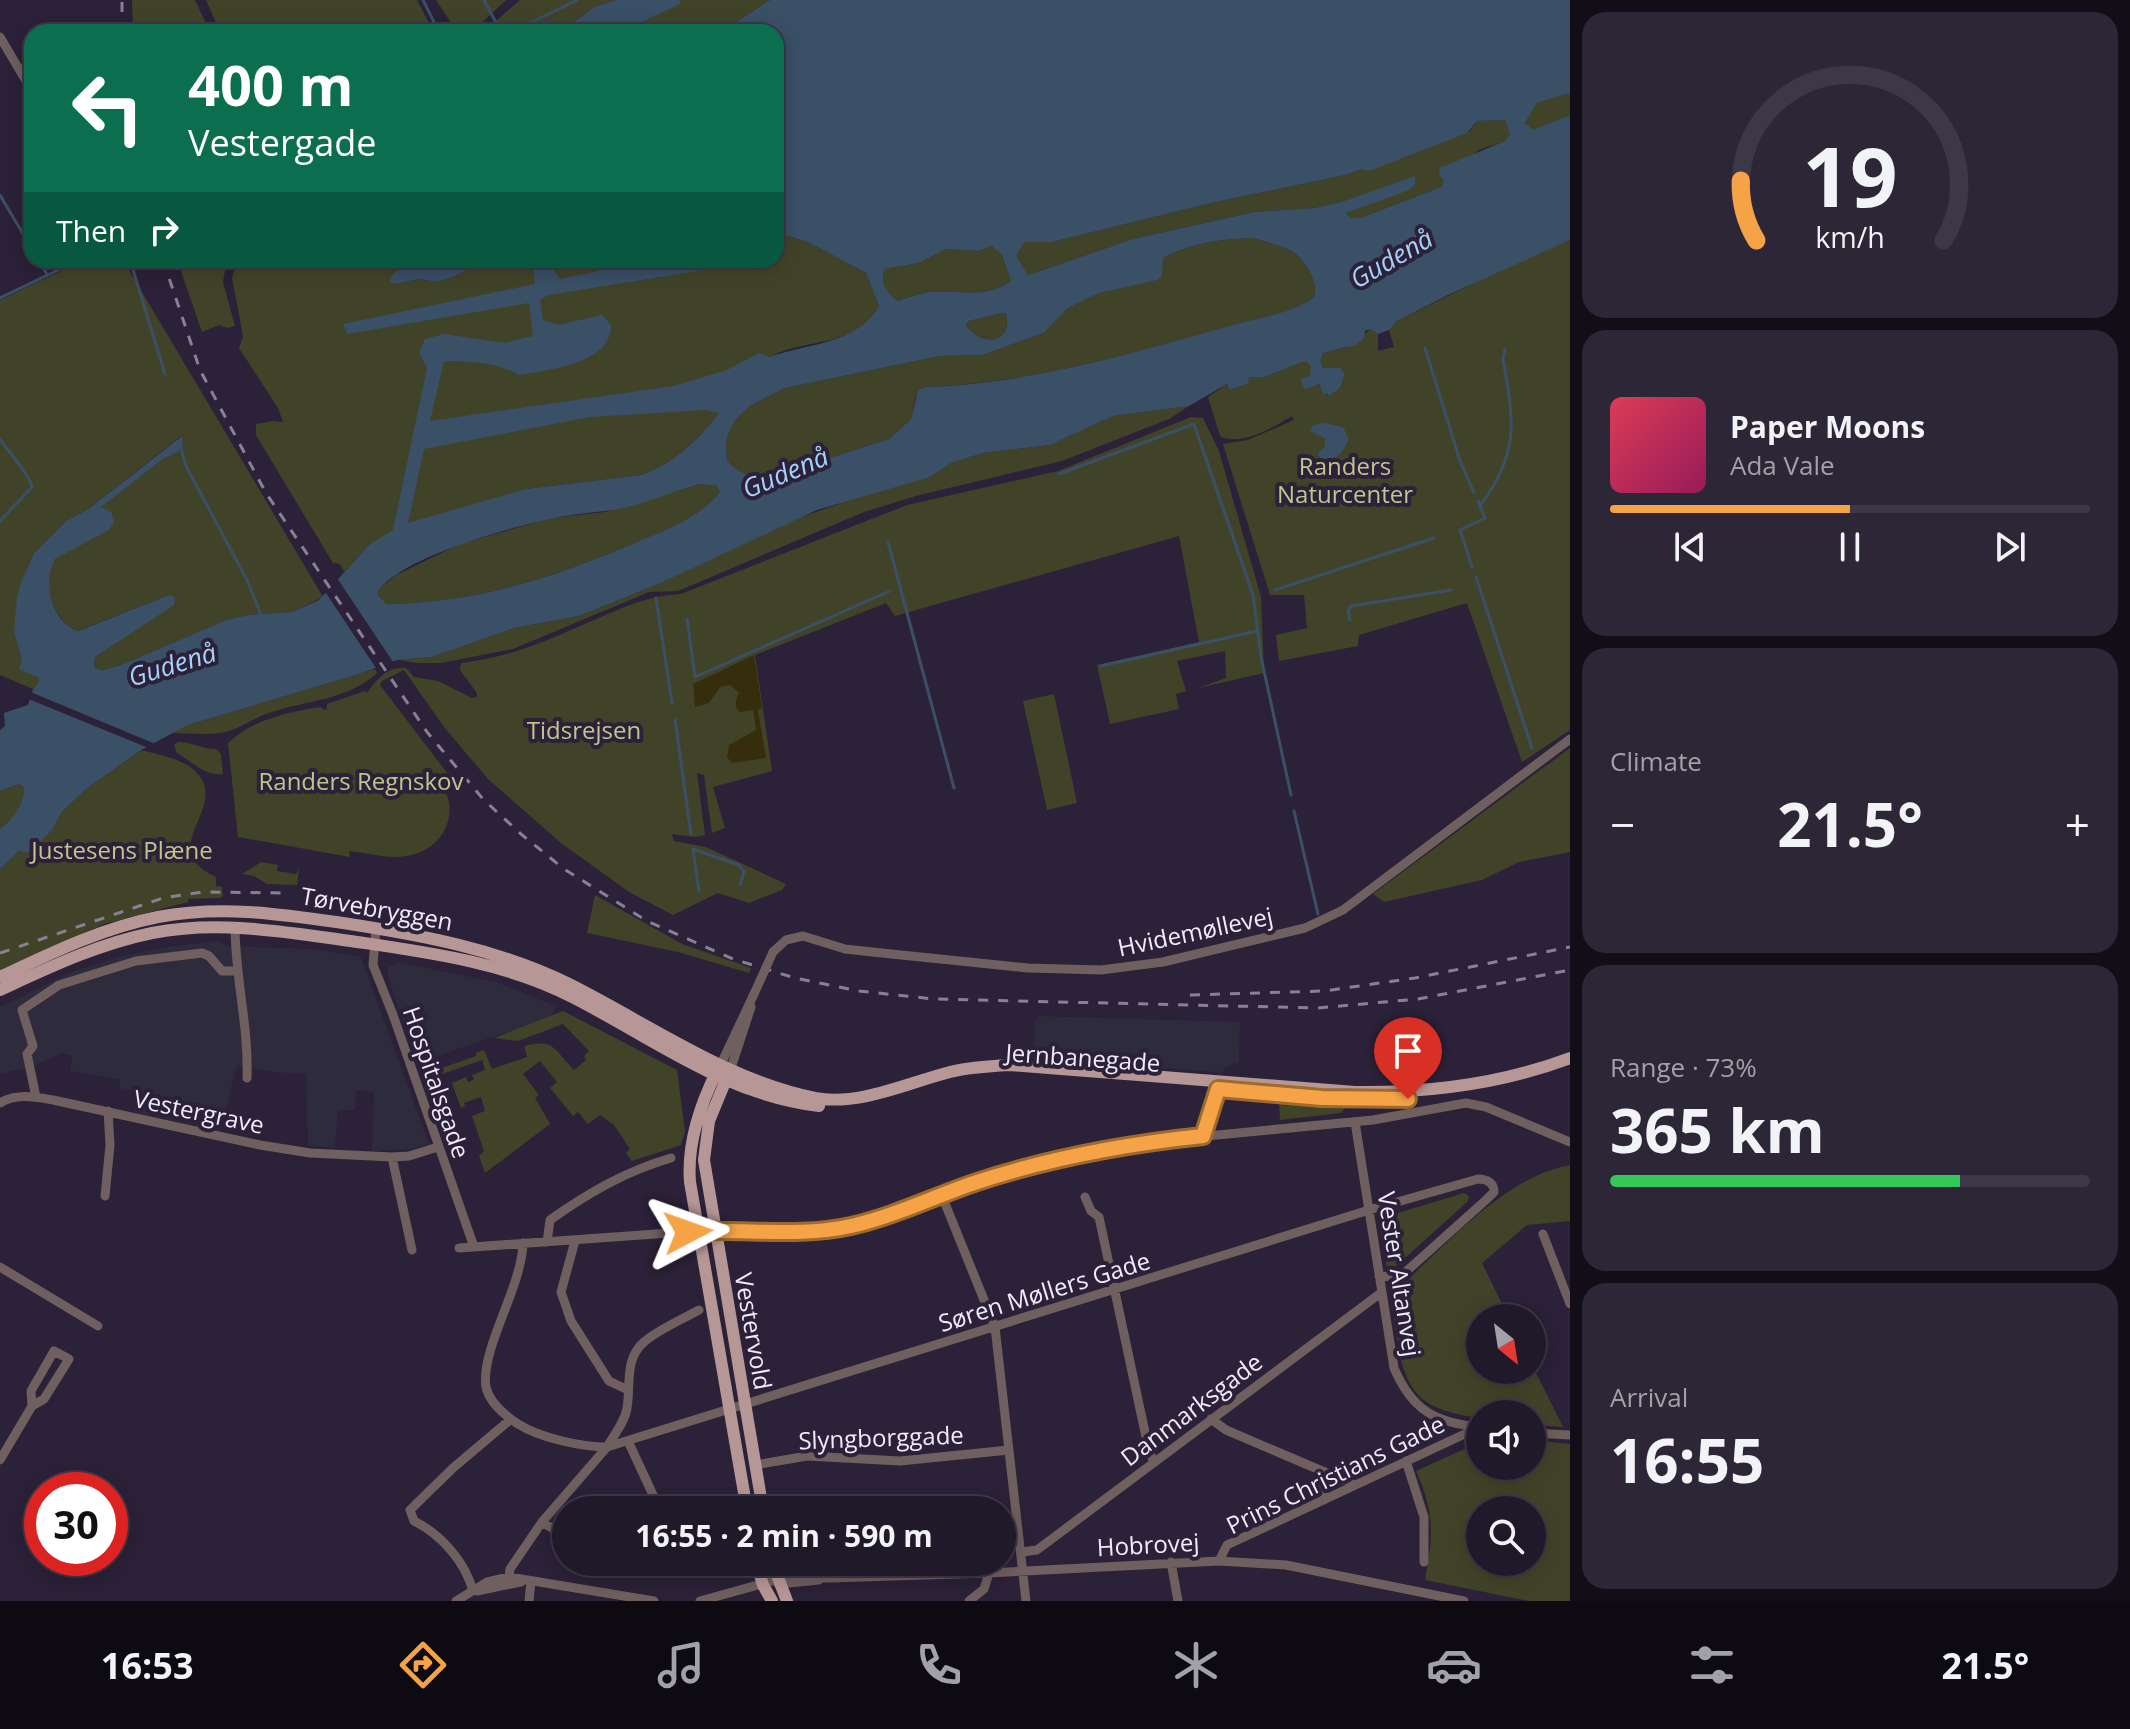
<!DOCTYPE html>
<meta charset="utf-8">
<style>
body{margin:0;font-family:"Open Sans",sans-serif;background:#2d2636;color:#f1f3f6;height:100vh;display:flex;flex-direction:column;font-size:30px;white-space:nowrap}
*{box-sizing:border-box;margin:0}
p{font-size:26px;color:#a2a0a8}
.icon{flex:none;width:44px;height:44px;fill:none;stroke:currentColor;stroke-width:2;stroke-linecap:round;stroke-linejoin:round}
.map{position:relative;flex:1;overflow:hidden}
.details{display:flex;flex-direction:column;gap:12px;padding:12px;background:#120e17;width:560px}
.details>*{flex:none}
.banner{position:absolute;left:24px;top:24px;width:760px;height:244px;border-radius:24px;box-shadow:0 4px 20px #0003,0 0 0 2px #3d3847;background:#0b6e4f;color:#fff;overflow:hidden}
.needle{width:52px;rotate:150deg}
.fabs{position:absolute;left:1466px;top:1304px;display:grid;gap:16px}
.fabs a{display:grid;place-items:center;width:80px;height:80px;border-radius:50%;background:#20192a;box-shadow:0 4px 20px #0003,0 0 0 2px #3d3847;font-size:40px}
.speed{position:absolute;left:24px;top:1472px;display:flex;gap:16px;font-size:40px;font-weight:700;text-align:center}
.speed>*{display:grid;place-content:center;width:104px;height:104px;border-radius:50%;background:#20192a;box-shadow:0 4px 20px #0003,0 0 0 2px #3d3847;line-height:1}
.speed .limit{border:12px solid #d22;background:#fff;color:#111}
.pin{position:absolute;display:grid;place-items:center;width:68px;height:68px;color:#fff;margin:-82px -34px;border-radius:50% 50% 50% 0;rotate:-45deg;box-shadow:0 0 8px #0007}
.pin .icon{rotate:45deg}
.me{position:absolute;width:88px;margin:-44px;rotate:86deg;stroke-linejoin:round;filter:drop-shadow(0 0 6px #0008)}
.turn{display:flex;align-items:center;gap:28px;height:168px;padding:0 32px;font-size:36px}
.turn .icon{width:104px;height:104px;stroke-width:2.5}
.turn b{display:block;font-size:56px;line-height:68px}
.then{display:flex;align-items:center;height:76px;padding:0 32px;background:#0003;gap:16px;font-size:30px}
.big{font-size:60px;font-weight:700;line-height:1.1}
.details .widget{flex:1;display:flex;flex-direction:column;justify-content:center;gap:12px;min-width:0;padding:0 28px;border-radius:24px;background:#2d2636}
.details .dial{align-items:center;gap:0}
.dial svg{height:208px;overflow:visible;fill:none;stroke:#3d3847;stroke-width:7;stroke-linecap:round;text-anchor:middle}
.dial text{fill:#f1f3f6;stroke:none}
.song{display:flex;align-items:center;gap:24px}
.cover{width:96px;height:96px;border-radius:12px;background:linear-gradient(135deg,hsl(350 70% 55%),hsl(330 70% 35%))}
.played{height:8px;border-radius:4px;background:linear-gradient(90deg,#f5a346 50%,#3d3847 50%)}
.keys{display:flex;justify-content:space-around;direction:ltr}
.heat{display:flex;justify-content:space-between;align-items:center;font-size:44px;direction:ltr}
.charge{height:12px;border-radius:6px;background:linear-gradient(90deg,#34c759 73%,#3d3847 0)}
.trip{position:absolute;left:552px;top:1496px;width:464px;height:80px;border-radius:40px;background:#20192a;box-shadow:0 4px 20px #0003,0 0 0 2px #3d3847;font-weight:700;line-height:80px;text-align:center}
.dock{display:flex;height:128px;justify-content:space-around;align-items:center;background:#0d0a11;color:#a2a0a8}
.dock .icon{width:56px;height:56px}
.dock .current{color:#f5a346}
.dock b{font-size:36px;color:#f1f3f6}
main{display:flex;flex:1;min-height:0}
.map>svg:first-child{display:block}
</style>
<main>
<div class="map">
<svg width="1570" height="1601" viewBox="0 0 1570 1601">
<rect width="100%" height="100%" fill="#2b2138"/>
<path fill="#2d2b3c" d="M219,941L226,946L312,949L361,957L429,1144L411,1149L372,1151L374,1092L356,1090L355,1110H338L335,1148L308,1146L306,1074L273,1072L237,1065L221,1131L134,1112L137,1091L119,1088L120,1080L70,1071L72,1056L62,1053L34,1066L0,1074V1007L69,973L122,956L173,946Z
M398,962L496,982L556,1006L543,1033L500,1034L422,1062L416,1059L387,975L388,967Z
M1039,1016L1240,1022L1239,1062L1224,1068L1223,1073L1033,1057L1035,1020Z"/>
<path fill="#414329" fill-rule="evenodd" d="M132,0H195L210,32H133Z
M206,0H417L434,32H220Z
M436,0H506L472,32H457Z
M520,0H616L595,7L569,25L572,32H483Z
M680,0H770L721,32H621L679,4Z
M1570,93V115L1532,131L1525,123L1537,103Z
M1505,120L1510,134L1505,141L1479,150L1444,181L1441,187L1360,218H1351L1346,213L1415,177L1341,202L1314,208L1254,212L1133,239L1028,275L1015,256L1023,242H1052L1211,203L1345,175L1470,131L1477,121Z
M776,232L810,243L866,273L879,306C854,351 801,336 765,360C745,374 734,396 718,415C698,439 671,466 641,475L526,489L369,545L344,572L340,564L333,563L256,435V424L273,421L283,422L278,408L239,348L243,336L232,278L237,260H432L402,268L395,284L420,279L435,282L453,277L483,262L522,260L533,266L548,264L552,260H776Z
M1253,238C1281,247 1300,247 1312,277C1315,285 1316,289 1314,297C1293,313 1252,320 1227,327C1129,354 1027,384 925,387L916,396L911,419L889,439L773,476C755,479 739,475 727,460L726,440L735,420L750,406L785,388L940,356L982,355L1044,333L1068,308L1099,293L1161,276L1163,258C1190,243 1222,239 1253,238Z
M1570,240V730L1522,762L1467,603L1359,635L1358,646L1279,661L1276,635L1307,628L1304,595H1270L1223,444L1248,440L1294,420L1292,416C1274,427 1240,447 1220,436L1208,397L1227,384L1230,390L1249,383L1247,377H1265L1302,362H1307L1311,367V376L1328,396L1340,388L1345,374L1336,368L1327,370L1323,368L1320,361L1323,353L1348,347L1372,328L1378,334V351L1394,347L1389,330L1397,321L1519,261Z
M993,246L1002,255L1011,281C979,300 961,289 929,292C918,294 908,297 898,301C887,293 879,283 885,269L919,263L946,249L978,251Z
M84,260H123L323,597L292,612L248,615L226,620L121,665L103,670L94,668L95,657L119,641L169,595L77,631C56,623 37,580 54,560C62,550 81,544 93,539L100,507L163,459L178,452L181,436L87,510L66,521L34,553L21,582L14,632L23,660L20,666L39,678V682L33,689L0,675V300Z
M177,260H227L223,282L235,326L227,328L219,325L202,332Z
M1002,313H1006C1014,342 982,349 966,325L969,321Z
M1189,406L1169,419L1062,461L916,496L864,512L678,591L649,592L513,649L441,663H417L398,660L432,657L514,628L579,616L661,583L793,520L882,489L930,477L951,463L983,453L1050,445L1113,416Z
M1191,417L1203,418L1219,451L1261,597L1264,673L1198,688L1226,678L1225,651L1177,661L1186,691L1176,694L1179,709L1110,724L1097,665L1199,642L1179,536L895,616L886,603L755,655L772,771L713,787L725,828L712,833L704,775L697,773L705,835L695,837L672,834L674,841L706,847L786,884L782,890L749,903L718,893L673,915L629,892L561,843L488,779L444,727L404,670L382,681L380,685L457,786L446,792C458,822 438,852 406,856C388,859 368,853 349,851L350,857L238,837L228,743C253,719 289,712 321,707L324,710L327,709V704L365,691L367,693C377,679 388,666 406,668L414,677L438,681L472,698L477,697V693L460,670L461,663C512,658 557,636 603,616C632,604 649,596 681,594L907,505L1058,471Z
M700,484L717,486L720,492C699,518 667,529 637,542C556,577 476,603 387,604L377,594L378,590L396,575L460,544L551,518L605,512Z
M375,669L377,673C348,700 308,700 272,712C254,717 238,731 220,733C203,735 185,733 169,733L188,725Z
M1054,694L1077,803L1047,810L1023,701Z
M178,742C192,742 202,749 216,749L221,754L223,774C204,776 193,762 177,753L174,745Z
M1570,748V852L1519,862L1482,880L1384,902L1373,894Z
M141,750C159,755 180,758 194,770C234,806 152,847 216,877V886L222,887L223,896L219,898L188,899V902L104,924L0,971V869L19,851L52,830L61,813L86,789Z
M19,784L24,787C25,803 12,820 0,829V791Z
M261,862L278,865L277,871L296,874L299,869L297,885L267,884L254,876L242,874Z
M595,895L682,944L751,968L749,973L678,952L587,933Z
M563,1011L677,1070L685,1132L681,1145L632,1161L626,1153L630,1149L614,1125L600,1115L588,1124L578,1112L573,1116L550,1088L557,1082L540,1061L523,1074L539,1095L535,1098L550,1124L485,1173L479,1156L484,1151L472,1116L485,1111L481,1097L464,1103L465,1106L461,1108L452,1083L466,1077L468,1082L474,1080L472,1075L485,1070L482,1060L431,1078L443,1114L436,1117L422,1075L476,1056V1053L484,1050L492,1069L527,1057L524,1046C555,1038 554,1050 574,1070L586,1060L584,1056L589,1051L563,1024L518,1041L494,1038Z
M1279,1102H1287L1346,1107L1341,1113L1280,1120Z
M1570,1165V1221L1527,1225L1482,1263L1509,1318H1480V1370H1532V1365L1563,1427L1532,1425V1414H1480V1418C1422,1410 1405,1395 1397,1337C1393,1316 1390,1302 1403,1284C1449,1242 1507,1176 1570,1165Z
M1464,1193L1469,1196L1468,1201L1394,1268H1387L1379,1223L1381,1218Z
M1532,1440L1570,1444V1601H1529L1425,1580C1433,1536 1435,1513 1416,1471L1480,1442V1466H1532ZM1480,1510H1532V1562H1480Z"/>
<path fill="#362d0d" d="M754,655L762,708L758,710L766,758L732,763L727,757L729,745L756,730L753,710L740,712C733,706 736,700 739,693L730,685L720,687L709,703L695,707L693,684Z"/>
<path fill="#3a5067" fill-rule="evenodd" d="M616,0H680V4L621,32H572L569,25L595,7Z
M770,0H1570V93L1537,103L1525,123L1533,130L1570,115V240L1448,295L1397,321L1389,330L1378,334L1371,329L1365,331L1364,338L1355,345L1323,353L1320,361L1323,368H1340L1345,374L1340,388L1329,396L1326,393L1323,394L1319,384L1304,389L1301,379L1310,376L1311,367L1307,362H1302L1265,377H1248L1249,383L1230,390L1227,384L1189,406L1113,416L1050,445L983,453L951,463L930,477L817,510L661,583L579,616L514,628L432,657L397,660L362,673L188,725L141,750L86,789L61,813L52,830L33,849L27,852L19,851L0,869V829C12,820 25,803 24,787L19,784L0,791V730L5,726L4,713L28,705L33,689L39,682V678L19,669L22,660L14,632L17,597L21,582L34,553L66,521L87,510L182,436L183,445L178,452L163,459L101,507L111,512L114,522L109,530L55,559C42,582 51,621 78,631L169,595L175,598L174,605L95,657L94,668L103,670L121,665L226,620L248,615L292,612L319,600L369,545L393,530L427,368L419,353L425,339L444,334L504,343L533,336L529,303L347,334L343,324L535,284L533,266L522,260H552L549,264L560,279L651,260H774L775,266L760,261L548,295L540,300L543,320L558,325L602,315L611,325C612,363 549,370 519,375C497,362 469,361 444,361L430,421L674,386L727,370L759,353L769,357C805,344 858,344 879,306L866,273L810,243L776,232V32H721ZM1505,120L1510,134L1505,141L1440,168L1439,174L1444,181L1441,187L1360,218H1351L1346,213L1409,190L1415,185V176L1341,202L1314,208L1254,212L1133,239L1028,275L1016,256L1024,242H1052L1211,203L1345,175L1362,169L1369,171L1467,133L1477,121ZM1253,238C1281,247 1300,247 1312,277C1315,285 1316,289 1314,297C1293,313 1258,318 1233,325C1133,353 1029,384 925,387L918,391L911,419L889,439L773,476C755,479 739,475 727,460L726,440L735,420L750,406L785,388L940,356L982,355L1044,333L1068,308L1099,293L1157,280L1162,276L1163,258C1190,243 1222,239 1253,238ZM992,246L1002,255L1011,281C982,300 960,289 929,292C919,294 908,297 898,301C887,293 879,283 885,269L919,263L946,249L978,251ZM1002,313H1006C1014,342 982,349 966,325L969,321ZM706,410L719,413C700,438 671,466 641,475L526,489L408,523L424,449L590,417ZM700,484L717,486L720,492C699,518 667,529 637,542C556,577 476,603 387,604L377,594C394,559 512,527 550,519C574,513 599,513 623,508C650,502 674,491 700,484Z
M432,260H511L483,262L453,277L435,282L420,279L395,284L389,281C395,265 418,266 432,260Z
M1324,423L1343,427L1349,439C1343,452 1337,461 1321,460L1318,453L1325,446V438L1310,431L1313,425Z"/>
<path fill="#2b2138" d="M337,578L395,665L378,671L324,590Z
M28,691L158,745L151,749L26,698Z"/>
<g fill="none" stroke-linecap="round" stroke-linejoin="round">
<path stroke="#3a5067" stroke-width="3" d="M423,0L439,32
M484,0L501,32
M512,32L577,0
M0,195L32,249
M38,260L47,274
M130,260L165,374
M0,298L79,260
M1425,348L1460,461L1474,493
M0,439C9,453 29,473 32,487L0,521
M180,445L186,466L247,580L262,617
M1059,474L1194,424L1253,595L1261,657L1291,795
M1480,506C1520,452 1514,422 1503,359L1505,349
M888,542L954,788
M1472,567L1460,530L1485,518L1478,501
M1476,577L1532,748
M1275,590L1434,538
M656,598L672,703
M687,619L695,677L890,591
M1350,620L1348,611L1351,606L1451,590
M1101,666L1257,631
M675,720L691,834
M1294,811L1318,914
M699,891L693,849L739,865L744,872L740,885"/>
<path stroke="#6f5f5e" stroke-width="9" d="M0,37L32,91
M235,927C235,977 249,1027 247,1078
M376,928L373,965L393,1015L474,1247
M773,952L786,940L803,936L845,949L872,952L1028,968L1101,970L1163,962L1305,928L1343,910L1570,739
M721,1064L754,994
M731,1068L751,1007
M36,1097L27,1054L33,1046L22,1010L59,985L136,961L202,953L209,956L222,971H236
M0,1103C17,1093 35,1097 53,1100L260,1145L310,1153L392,1157L409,1156L438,1147
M1355,1122L1394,1368C1412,1410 1435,1423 1480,1427
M1203,1136L1218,1095L1219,1081
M392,1157L412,1250
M105,1196L110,1145L108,1111
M942,1196L995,1327L1026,1601
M1085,1197L1091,1211L1099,1217L1149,1451L1154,1462
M1543,1234L1570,1304
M575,1241L561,1292L571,1321L609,1381L628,1390
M547,1242L550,1220C588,1193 626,1171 671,1158
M523,1243C522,1287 480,1350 486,1387C489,1402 506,1416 518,1424C540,1438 582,1447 607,1447
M459,1248L726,1229L815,1231L851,1226L975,1182L1085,1153L1144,1142L1373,1120L1466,1103L1486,1107L1570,1142
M0,1267L98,1326
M1211,1419L1226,1430L1355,1485
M1532,1433L1570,1435
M628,1441L660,1510
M607,1447C614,1435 625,1422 627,1408C631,1386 624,1359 644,1342C659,1329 681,1320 699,1310
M0,1460L32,1406L44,1399L69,1359L54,1351L31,1391L32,1406
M1406,1461L1424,1517V1562
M755,1465L807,1456L900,1461L1009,1450
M1322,1471L1324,1500
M542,1522L566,1537
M1022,1552L1037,1550L1382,1292
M1219,1561L1227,1545L1469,1432L1470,1426
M1171,1562L1178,1601
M509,1577L510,1569L542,1522L607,1447L1369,1210L1478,1179C1486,1179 1494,1182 1494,1192L1487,1199L1400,1277L1379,1276
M778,1584L819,1580
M473,1591C465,1562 442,1535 414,1521L410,1510L453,1468L511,1419
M477,1591L521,1582
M456,1601L487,1582L509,1577L654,1601
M529,1601L531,1581
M700,1601L790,1576L831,1578L989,1573L1219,1561L1286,1565L1464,1601
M969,1601L984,1589L989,1573"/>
<path stroke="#b79796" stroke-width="12" d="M0,977C51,953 102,928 158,917C221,905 280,914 343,923C421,935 498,949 569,984C649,1024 726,1080 815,1098C860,1106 907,1083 950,1072C970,1067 990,1066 1010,1065L1355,1092C1428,1093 1501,1084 1570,1058
M0,990C50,967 98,944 152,933C220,920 284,932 351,941C425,952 505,962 572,997C655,1039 725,1095 819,1106
M717,1071C700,1105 687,1144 690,1182L747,1510
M728,1075L709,1121L704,1160L763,1510
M756,1562L763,1585L772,1601
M772,1562L787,1601"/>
<path stroke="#888094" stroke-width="3" stroke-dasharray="10 10" stroke-linecap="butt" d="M122,32V0
M163,260L200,370L266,493L427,732L483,799L521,834L564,869L647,921L733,959L795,978L859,991L934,999L1318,1008L1418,999L1570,970
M0,953L163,898L203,892L287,893
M1190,995L1324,991L1415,978L1570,947"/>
<path stroke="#6f5f5e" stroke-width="9" d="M754,994L773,952"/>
</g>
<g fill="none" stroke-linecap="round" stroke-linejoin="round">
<g stroke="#9f6a2e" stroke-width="20">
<path id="route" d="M688,1232C741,1228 798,1238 851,1226C895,1216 935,1196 977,1182C1050,1158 1126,1144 1203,1136L1218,1089L1322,1098L1408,1099"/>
</g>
<use href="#route" stroke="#f5a346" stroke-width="14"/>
</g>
<g text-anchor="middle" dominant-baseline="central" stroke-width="8" stroke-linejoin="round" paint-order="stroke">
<g font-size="24" fill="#c0c58c" stroke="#2b2138">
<text x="1345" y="465">Randers<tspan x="1345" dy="28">Naturcenter</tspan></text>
<text x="584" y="729">Tidsrejsen</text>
<text x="361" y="780">Randers Regnskov</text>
<text x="122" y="849">Justesens Plæne</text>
</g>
<g font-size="24" fill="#f0eafa" stroke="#2b2138">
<text transform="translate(377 908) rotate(10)">Tørvebryggen</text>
<text transform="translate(1195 931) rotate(-12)">Hvidemøllevej</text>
<text transform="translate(1083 1057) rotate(4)">Jernbanegade</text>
<text transform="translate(437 1082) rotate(71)">Hospitalsgade</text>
<text transform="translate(199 1111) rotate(12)">Vestergrave</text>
<text transform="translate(1400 1274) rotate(81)">Vester Altanvej</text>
<text transform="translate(1044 1291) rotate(-17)">Søren Møllers Gade</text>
<text transform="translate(754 1331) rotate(80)">Vestervold</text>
<text transform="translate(1191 1409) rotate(-37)">Danmarksgade</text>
<text transform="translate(881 1437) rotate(-2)">Slyngborggade</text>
<text transform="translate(1335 1474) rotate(-26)">Prins Christians Gade</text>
<text transform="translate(1148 1544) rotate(-3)">Hobrovej</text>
</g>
<g font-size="26" font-style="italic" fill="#a6d1fd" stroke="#2b2138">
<text transform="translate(1391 258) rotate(-30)">Gudenå</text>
<text transform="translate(785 472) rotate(-23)">Gudenå</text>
<text transform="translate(172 664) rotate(-17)">Gudenå</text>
</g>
</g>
</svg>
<div class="fabs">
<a><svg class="needle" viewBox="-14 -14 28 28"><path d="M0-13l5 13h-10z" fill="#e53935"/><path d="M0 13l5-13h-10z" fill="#a2a0a8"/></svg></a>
<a><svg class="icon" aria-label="sound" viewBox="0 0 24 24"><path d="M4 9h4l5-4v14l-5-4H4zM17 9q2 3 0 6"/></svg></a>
<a><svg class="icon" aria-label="search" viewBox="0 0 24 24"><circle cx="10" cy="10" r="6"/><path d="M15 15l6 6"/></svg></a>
</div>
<div class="speed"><div class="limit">30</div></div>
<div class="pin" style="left:1408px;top:1099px;background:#d93025"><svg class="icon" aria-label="arrive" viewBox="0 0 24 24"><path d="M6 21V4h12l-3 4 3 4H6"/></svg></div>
<svg class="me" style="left:688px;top:1232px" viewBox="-20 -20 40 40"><path d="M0-17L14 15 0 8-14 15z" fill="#f5a346" stroke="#fff" stroke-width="4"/></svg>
<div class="trip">16:55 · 2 min · 590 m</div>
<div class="banner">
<div class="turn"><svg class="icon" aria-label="left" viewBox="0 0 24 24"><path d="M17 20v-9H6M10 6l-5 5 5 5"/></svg><div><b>400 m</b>Vestergade</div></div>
<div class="then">Then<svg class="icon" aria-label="right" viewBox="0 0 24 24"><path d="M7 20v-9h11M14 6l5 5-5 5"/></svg></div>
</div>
</div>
<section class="details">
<div class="widget dial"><svg viewBox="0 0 100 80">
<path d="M14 69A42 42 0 1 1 86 69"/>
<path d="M14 69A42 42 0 0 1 8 46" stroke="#f5a346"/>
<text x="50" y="56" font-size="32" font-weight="700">19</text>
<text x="50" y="72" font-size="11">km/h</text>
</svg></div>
<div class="widget">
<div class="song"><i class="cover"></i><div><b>Paper Moons</b><p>Ada Vale</p></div></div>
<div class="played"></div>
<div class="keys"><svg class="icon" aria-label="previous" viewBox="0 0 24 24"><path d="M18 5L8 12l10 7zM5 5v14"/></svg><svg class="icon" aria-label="pause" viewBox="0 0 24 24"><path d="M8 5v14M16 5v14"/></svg><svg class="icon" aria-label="next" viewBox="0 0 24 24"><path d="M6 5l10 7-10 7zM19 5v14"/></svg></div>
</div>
<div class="widget"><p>Climate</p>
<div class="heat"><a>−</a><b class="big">21.5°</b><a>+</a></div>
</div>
<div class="widget"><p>Range · 73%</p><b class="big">365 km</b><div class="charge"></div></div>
<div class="widget"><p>Arrival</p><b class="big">16:55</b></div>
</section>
</main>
<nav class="dock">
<b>16:53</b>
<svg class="icon current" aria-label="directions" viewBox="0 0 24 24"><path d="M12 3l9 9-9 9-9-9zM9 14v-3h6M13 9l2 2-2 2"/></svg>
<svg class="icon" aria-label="music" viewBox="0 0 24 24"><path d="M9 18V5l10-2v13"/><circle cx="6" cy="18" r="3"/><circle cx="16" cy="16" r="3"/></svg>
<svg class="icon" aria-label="phone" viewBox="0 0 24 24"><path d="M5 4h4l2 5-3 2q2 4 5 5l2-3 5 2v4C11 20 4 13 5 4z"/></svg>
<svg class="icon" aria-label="climate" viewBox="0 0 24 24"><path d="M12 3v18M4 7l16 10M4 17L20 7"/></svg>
<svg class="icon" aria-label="car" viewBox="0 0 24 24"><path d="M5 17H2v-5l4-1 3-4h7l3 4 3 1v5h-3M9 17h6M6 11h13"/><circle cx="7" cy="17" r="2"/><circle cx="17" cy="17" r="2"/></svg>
<svg class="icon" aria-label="filters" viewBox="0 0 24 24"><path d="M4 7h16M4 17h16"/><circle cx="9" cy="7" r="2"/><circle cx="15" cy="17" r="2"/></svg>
<b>21.5°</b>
</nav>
